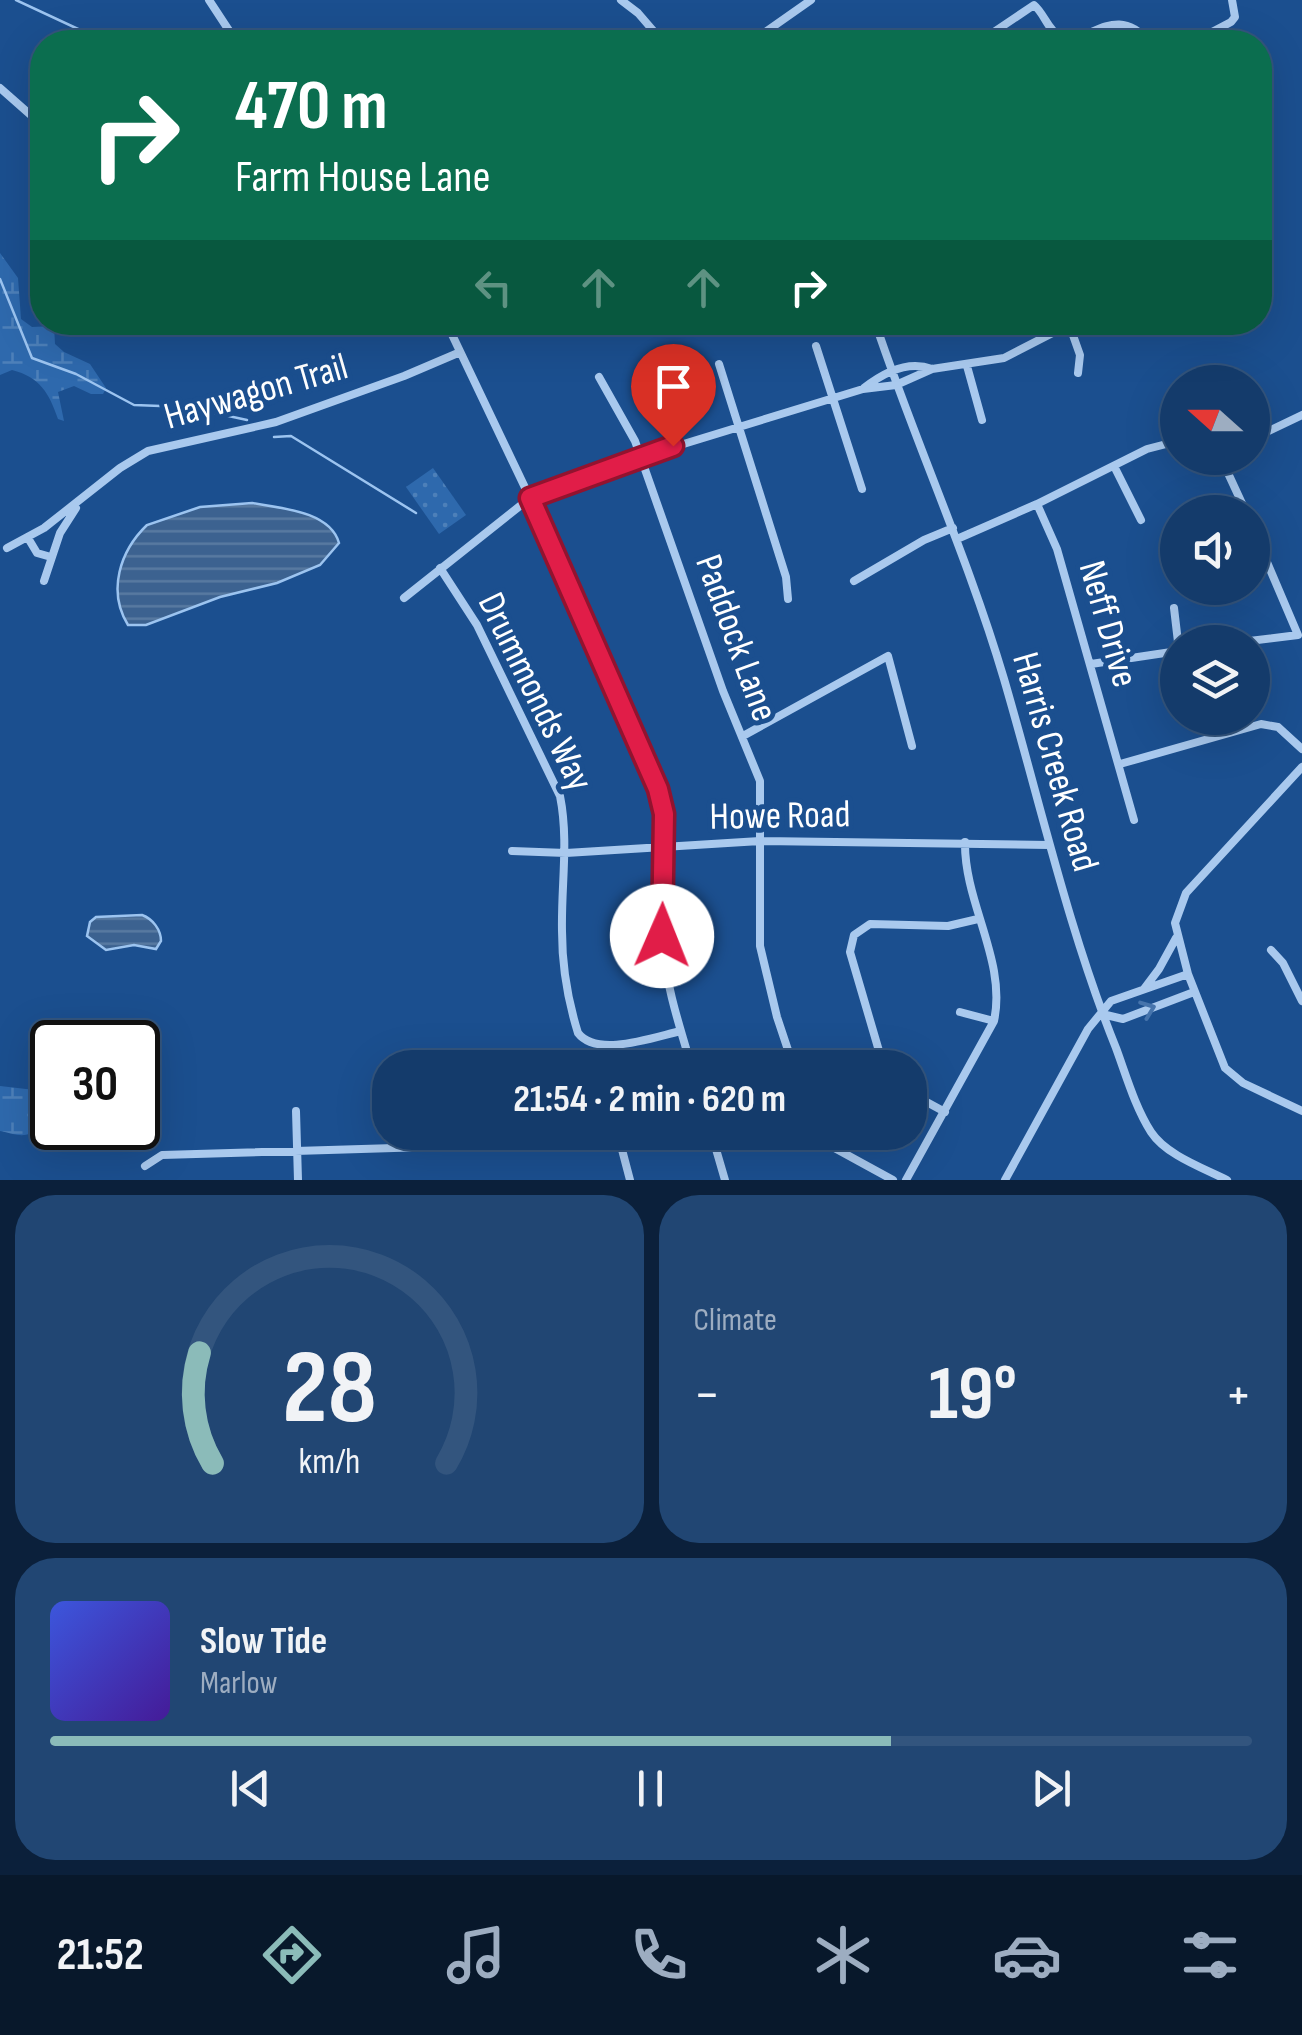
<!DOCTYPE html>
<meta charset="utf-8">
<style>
body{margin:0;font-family:"Sofia Sans Condensed",sans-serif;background:#214673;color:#f1f3f6;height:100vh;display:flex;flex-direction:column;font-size:38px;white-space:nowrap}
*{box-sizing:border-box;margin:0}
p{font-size:32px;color:#9dadc1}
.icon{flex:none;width:55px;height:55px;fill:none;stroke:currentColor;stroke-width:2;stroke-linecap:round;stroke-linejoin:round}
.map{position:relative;height:1180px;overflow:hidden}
.details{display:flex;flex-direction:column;gap:15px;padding:15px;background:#0b203b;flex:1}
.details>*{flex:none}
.guide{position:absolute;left:30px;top:30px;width:1242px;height:305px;border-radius:40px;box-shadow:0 10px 40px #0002,0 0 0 2px #33557e;background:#0b6e4f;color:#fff;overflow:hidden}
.needle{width:65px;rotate:291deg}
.tools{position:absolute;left:1160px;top:365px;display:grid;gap:20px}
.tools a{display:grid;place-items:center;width:110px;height:110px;border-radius:50%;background:#143b6b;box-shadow:0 10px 40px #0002,0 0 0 2px #33557e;font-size:50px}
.speed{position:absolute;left:30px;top:1020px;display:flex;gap:20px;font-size:50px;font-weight:700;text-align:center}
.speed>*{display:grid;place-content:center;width:130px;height:130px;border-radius:50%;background:#143b6b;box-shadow:0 10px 40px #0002,0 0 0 2px #33557e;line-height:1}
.speed .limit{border:5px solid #111;border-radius:15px;background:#fff;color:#111}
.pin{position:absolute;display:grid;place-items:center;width:85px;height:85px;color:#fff;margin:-102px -42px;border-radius:50% 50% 50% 0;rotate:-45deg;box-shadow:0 0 10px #0007}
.pin .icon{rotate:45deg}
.me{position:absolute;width:110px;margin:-55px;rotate:1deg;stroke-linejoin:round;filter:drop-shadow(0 0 8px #0008)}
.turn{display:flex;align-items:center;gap:35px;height:210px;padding:0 40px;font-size:45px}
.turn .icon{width:130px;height:130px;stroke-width:2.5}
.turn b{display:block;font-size:70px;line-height:85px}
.lanes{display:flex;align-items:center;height:95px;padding:0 40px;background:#0003;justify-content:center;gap:50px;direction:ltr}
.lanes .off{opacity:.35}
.big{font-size:75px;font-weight:700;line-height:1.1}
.details .tile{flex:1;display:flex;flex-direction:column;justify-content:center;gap:15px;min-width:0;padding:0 35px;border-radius:40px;background:#214673}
.details .dial{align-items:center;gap:0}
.dial svg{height:260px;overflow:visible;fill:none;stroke:#33557e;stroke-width:7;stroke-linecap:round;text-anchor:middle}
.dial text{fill:#f1f3f6;stroke:none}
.song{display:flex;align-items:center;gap:30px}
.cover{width:120px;height:120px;border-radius:15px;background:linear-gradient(135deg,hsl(230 70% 55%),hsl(260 70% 35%))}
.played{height:10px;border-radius:5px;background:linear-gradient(90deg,#8bbbb9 70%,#33557e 70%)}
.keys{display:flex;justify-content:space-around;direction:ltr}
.heat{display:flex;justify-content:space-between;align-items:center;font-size:55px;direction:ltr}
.details .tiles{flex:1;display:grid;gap:15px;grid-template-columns:1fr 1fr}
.tile:last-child{grid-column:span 2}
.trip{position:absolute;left:372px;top:1050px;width:555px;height:100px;border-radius:40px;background:#143b6b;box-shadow:0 10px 40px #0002,0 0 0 2px #33557e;font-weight:700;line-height:100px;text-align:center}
.dock{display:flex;height:160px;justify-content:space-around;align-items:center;background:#08182b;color:#9dadc1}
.dock .icon{width:70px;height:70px}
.dock .active{color:#8bbbb9}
.dock b{font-size:45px;color:#f1f3f6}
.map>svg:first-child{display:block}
</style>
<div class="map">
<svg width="1302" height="1180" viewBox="0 0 1302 1180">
<defs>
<pattern id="grass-dots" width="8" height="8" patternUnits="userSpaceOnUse" patternTransform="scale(2.5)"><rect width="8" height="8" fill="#2e69ad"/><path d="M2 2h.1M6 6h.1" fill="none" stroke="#4d80b9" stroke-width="1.8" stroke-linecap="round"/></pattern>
<pattern id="wetland-marsh" width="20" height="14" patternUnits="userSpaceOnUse" patternTransform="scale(2.5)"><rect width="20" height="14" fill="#2e69ad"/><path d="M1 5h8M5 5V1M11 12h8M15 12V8" fill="none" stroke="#4d80b9"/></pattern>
<pattern id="water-rules" width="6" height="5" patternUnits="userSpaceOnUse" patternTransform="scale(2.5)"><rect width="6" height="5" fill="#3c6290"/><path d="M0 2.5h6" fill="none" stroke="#597aa1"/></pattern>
</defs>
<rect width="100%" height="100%" fill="#1b4f8f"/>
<path fill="url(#grass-dots)" d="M433,468L466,515L439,534L406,487Z"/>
<path fill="url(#wetland-marsh)" d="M0,253L18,278L21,319L32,327L54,326L55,344L64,352L90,364L106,388L103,394H91L74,386L58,392L64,421L58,419C49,393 40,377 12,370L0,375Z
M0,1086L52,1092V1108H36L31,1114L38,1128C26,1140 15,1134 0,1131Z"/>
<path fill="url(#water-rules)" stroke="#9cc4f0" stroke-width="2.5" d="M252,503C280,508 330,511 339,543L320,565L277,583L220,597L146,625H128C107,591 120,551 147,525L200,507Z
M142,915C153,919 161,930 161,941L156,949L134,945L106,950L87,936L90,922L96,917Z"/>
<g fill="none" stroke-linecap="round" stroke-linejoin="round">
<path stroke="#9cc4f0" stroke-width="2.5" d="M16,0L106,42
M0,279L32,358L76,374L134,405L187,407L247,420
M274,437L291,436L416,513"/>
<path stroke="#a9c9ee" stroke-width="8" d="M209,0L230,32L243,42
M621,0L638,13L663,42
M751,42L811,0
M979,42L1034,5C1044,13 1049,32 1060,36C1088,48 1114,0 1149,42
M1193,42L1231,22L1235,17L1232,0
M0,88L42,125
M446,322L530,498L658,789C672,836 659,889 662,938C665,982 679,1025 692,1068
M875,322C915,442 968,557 1004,679C1040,802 1068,929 1116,1048C1126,1075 1135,1107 1151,1132C1166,1155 1203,1168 1227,1180
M1069,324L1080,355L1078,373
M816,346L862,489
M719,364L786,577L788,599
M967,366L982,420
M599,377L635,441L723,691L760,781V946L777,1017L794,1068
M864,388C883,373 908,360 932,369L1004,358L1074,322
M1252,439L1302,415
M1221,458L1246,512
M1114,466L1141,520
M1037,504L1057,549L1134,820
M28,538L37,553L51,557
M957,539L1037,504L1147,449L1178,441
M7,548L44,528L120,468L148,451L276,422L404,376L458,353
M440,568L477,625L560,796C569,841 561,885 562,931C562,965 568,1001 578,1033C597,1058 654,1037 681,1031
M44,581L60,533L76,508
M854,581L924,540L953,528
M404,598L530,498L641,457L863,389L896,385L932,369
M1174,608L1178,642
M1241,642L1298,635L1252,527
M1091,664L1178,651
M743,736L888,656L912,746
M1120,764L1261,724L1278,727L1302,749
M1302,767L1186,893L1175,923L1188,974L1225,1068L1243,1083L1302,1111
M512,851L566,853L760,841L1049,845
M1271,950L1283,963L1302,1001
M1144,989L1159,969L1176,938
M960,1012L994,1021
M1102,1014L1123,1019L1194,992
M884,1068L850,952L854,935L870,924L948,926L978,919
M910,1093L945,1112
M296,1111L298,1180
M711,1132L725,1180
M620,1142L630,1180
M145,1166L162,1155L797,1136L829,1145L893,1180
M906,1180L994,1021C1007,961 964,903 965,842
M1005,1180L1088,1029L1111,1001L1188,974"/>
</g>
<defs><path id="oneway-chevron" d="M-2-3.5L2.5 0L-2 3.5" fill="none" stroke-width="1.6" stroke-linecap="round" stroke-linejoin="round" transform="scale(2.5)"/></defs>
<use stroke="#4674ac" href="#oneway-chevron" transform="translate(1148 1009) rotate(-21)"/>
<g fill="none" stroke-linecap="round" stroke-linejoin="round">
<g stroke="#92132f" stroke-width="25">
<path id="route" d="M662,936L664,814L658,789L530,498L673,446"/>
</g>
<use href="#route" stroke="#e11d48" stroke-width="18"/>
</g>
<g text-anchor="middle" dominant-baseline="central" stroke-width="10" stroke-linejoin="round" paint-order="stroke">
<g font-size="38" fill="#fff" stroke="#1b4f8f">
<text transform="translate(256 392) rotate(-16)">Haywagon Trail</text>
<text transform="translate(1108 624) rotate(74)">Neff Drive</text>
<text transform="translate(736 638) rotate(70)">Paddock Lane</text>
<text transform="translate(535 692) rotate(64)">Drummonds Way</text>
<text transform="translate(1055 762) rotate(74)">Harris Creek Road</text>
<text transform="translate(780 816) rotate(-1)">Howe Road</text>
</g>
</g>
</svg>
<div class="tools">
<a><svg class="needle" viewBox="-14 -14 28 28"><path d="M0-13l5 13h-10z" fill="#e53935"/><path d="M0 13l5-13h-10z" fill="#9dadc1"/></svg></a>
<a><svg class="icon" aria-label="sound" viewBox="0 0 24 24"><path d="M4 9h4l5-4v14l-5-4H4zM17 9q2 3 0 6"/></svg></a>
<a><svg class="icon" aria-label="layers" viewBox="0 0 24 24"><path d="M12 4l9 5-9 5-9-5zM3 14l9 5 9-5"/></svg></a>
</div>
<div class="speed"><div class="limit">30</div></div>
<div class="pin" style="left:673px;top:446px;background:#d93025"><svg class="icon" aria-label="arrive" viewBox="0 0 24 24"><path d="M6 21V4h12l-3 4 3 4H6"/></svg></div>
<svg class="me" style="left:662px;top:936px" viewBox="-20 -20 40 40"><circle r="19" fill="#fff"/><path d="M0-13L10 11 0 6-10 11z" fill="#e11d48"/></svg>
<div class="trip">21:54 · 2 min · 620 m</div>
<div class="guide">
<div class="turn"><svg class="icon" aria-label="right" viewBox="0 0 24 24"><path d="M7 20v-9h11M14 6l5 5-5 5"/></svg><div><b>470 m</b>Farm House Lane</div></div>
<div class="lanes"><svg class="icon off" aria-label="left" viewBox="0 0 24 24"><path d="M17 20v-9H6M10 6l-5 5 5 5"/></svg><svg class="icon off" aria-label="ahead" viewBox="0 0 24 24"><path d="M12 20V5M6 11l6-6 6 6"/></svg><svg class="icon off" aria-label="ahead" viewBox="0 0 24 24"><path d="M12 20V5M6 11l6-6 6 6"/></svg><svg class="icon" aria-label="right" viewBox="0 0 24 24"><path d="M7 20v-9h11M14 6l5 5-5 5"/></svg></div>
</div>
</div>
<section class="details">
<div class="tiles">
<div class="tile dial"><svg viewBox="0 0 100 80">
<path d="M14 69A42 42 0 1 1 86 69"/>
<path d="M14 69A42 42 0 0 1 10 35" stroke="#8bbbb9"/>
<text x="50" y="56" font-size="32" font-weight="700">28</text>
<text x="50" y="72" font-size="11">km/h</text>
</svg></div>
<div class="tile"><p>Climate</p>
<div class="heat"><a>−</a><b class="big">19°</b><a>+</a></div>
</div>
<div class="tile">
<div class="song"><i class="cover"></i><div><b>Slow Tide</b><p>Marlow</p></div></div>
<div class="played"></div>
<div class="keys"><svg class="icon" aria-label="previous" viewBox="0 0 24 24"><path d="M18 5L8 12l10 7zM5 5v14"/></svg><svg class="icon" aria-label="pause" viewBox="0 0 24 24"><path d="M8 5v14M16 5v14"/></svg><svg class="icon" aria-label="next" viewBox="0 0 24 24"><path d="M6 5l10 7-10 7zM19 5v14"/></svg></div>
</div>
</div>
</section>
<nav class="dock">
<b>21:52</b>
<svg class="icon active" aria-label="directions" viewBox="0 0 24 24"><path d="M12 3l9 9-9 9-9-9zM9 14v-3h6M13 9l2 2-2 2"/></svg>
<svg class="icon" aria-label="music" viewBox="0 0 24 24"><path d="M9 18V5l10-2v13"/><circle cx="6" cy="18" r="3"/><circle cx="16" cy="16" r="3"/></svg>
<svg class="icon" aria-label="phone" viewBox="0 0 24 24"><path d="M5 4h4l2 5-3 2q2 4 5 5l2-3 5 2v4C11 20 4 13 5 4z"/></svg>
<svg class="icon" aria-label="climate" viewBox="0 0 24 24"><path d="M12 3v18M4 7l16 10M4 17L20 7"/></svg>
<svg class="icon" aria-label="car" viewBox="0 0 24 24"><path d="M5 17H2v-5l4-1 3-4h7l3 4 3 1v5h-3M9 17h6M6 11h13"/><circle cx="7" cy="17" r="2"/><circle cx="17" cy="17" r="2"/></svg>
<svg class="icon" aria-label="filters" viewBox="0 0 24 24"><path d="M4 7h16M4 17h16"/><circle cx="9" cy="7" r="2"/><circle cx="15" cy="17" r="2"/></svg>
</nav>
